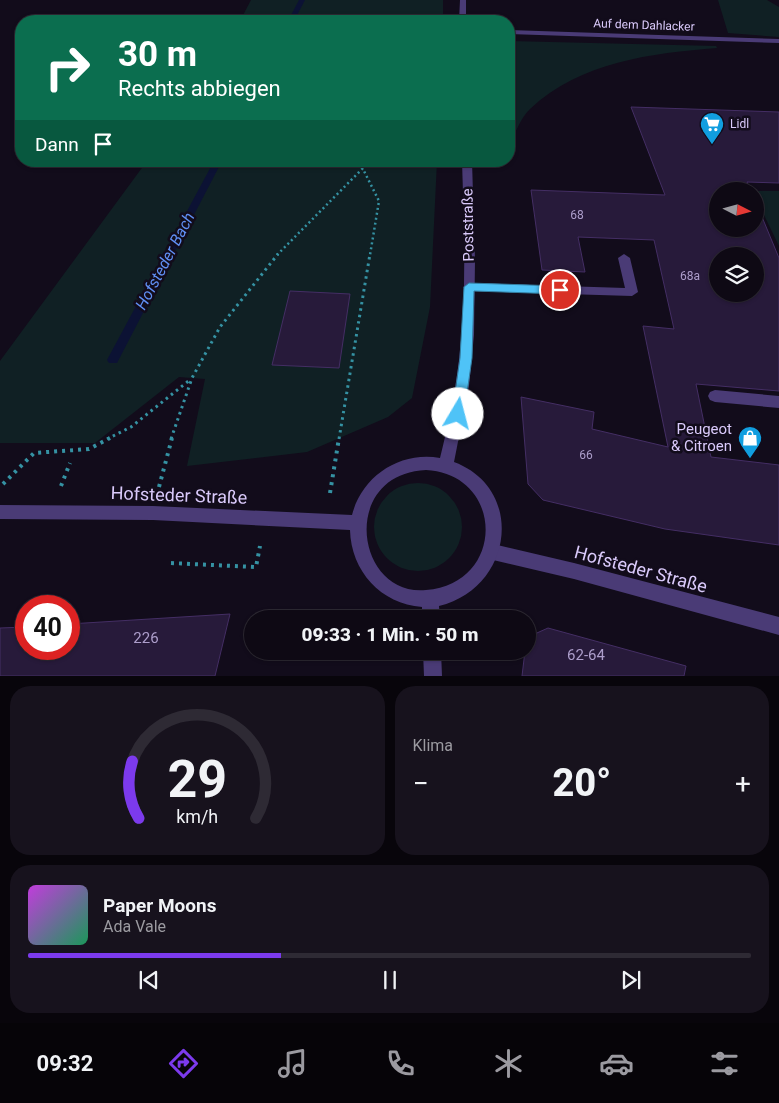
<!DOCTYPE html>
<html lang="de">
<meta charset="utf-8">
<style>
body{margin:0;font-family:Roboto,sans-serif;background:#17121d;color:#f1f3f6;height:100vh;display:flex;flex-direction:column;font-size:19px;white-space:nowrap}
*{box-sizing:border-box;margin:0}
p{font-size:16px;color:#9b9aa0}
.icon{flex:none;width:28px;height:28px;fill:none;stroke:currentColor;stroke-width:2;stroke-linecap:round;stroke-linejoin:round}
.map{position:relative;height:676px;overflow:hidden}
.details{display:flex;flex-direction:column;gap:10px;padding:10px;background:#08050b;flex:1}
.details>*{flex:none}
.guide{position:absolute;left:15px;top:15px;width:500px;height:152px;border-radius:20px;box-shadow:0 1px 4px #0004,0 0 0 1px #2e2a34;background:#0b6e4f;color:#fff;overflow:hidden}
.needle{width:32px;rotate:96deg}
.tools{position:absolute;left:709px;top:182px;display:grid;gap:10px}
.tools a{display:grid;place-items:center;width:55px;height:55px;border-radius:50%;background:#0e0914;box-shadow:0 1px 4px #0004,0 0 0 1px #2e2a34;font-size:25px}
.speed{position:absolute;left:15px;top:595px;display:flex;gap:10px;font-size:25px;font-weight:700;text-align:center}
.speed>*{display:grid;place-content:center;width:65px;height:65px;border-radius:50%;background:#0e0914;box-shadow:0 1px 4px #0004,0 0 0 1px #2e2a34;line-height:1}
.speed .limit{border:8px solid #d22;background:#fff;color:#111}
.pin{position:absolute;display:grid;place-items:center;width:42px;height:42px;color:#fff;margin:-21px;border:2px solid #fff;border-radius:50%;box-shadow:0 1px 5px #0007}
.me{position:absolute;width:55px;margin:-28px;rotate:8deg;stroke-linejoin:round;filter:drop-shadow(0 0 4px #0008)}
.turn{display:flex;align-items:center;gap:18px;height:105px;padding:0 20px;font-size:22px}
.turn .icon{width:65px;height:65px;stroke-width:2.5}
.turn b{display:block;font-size:35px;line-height:42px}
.then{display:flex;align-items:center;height:48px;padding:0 20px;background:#0003;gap:10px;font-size:19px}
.big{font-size:38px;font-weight:800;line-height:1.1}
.details .tile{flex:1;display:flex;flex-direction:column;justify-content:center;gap:8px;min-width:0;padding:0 18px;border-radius:20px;background:#17121d}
.details .dial{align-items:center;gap:0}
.dial svg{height:130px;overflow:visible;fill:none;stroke:#2e2a34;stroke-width:7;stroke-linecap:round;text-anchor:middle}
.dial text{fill:#f1f3f6;stroke:none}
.song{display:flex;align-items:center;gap:15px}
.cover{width:60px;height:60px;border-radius:8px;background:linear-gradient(135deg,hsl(290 70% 55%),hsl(150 70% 35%))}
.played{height:5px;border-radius:2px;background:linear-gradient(90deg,#7c3aed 35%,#2e2a34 35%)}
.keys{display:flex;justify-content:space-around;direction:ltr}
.heat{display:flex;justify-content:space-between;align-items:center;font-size:28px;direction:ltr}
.details .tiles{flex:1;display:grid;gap:10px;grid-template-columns:1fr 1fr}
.tile:last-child{grid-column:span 2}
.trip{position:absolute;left:244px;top:610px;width:292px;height:50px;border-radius:25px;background:#0e0914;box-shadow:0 1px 4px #0004,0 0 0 1px #2e2a34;font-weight:800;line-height:50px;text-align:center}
.dock{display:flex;height:80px;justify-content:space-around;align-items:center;background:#060408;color:#9b9aa0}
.dock .icon{width:35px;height:35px}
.dock .on{color:#7c3aed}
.dock b{font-size:22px;color:#f1f3f6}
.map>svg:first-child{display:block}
</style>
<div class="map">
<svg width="779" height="676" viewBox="0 0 779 676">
<rect width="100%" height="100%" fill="#120c1b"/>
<path fill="#102024" d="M251,0H443V21H240Z
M718,0H767L779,7V37L728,33Z
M509,41L716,46L717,48C652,53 580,62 530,109C521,117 515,134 509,145Z
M147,161H437L430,307L412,398L388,417L307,452L187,466L205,379L179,377L95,443H0V361Z
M758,191H779V246L764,215Z
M374 527a44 44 0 1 1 88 0a44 44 0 1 1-88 0Z"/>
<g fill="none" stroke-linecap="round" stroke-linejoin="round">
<path fill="#0c1234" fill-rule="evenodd" d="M299,0H305L294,21H288Z
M214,161H222L117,363H109L107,360Z"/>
</g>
<path fill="#271a3a" stroke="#442e64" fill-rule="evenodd" d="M631,107L779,112V183L747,182L751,191H718V229H755V200L779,258V391L696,384L711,457L779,465V545L665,529L543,500L528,484L521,397L594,412L592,429L668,447L643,326L674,329L654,240L578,237L585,272L542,270L531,190L665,195ZM718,256H755V294H718Z
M290,291L350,294L339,368L272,365Z
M230,614L215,676H0V628L26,627V649H69V624Z
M548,628L686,666L684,676H522L525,651H528V637Z"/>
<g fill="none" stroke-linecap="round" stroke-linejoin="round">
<path stroke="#3592a3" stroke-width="2.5" stroke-dasharray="2 3" stroke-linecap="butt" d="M362,167L379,201L370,255
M277,255L370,161"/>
<path stroke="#3592a3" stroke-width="3" stroke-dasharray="2.5 4" stroke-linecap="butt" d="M107,439L131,427L191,379
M171,439L192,378L220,327L278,254
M339,439L370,254"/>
<path stroke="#3592a3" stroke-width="4" stroke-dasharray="3 5" stroke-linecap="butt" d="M3,484L34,453L89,449L110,438
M61,486L70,463
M159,487L172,438
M330,493L339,438
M171,563L256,567L260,546"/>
<path fill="#4a3b76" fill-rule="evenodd" d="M624,254L630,258L638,292L632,296L469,291L463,287L469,283L625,288L618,258Z
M715,390L779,396V408L715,402L710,400L708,396L710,392Z"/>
<path fill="#4a3b76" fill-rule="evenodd" d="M509,30L779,39V43L509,34Z
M493,544L574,563L779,617V635L574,579L493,560L487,558L485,552L487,546Z"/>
<path fill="#4a3b76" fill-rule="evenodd" d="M460,0H466V21H459Z
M462,161H472L475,260L474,335L469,386L454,462C526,489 513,588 439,606L440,619H422V607C381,604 351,571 350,530L153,520L0,519V505L153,506L352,515C362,476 400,451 440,458C448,426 455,393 459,360C467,294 464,227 462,161ZM426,470C504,474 507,583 426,590C355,597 339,474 426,470Z
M423,651H441L442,676H424Z"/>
</g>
<path fill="#4fc3f7" stroke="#337fa1" d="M469,283L560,286L565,290L560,294L474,291L472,358L464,414L458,419L452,414L460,358L464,287Z"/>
<defs>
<g id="supermarket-pin" transform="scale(1.25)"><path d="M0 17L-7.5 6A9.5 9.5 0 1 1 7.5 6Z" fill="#119edf" stroke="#120c1b"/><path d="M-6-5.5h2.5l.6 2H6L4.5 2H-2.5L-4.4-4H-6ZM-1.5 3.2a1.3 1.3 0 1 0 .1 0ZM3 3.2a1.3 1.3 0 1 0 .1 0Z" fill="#fff"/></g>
<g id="shop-pin" transform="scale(1.25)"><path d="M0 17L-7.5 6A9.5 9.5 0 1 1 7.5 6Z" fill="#119edf" stroke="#120c1b"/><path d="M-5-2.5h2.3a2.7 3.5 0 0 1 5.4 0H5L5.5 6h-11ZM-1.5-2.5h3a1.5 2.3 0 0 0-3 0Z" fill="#fff"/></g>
</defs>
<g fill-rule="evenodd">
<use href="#supermarket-pin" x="712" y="124"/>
<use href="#shop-pin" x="750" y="438"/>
</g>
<g text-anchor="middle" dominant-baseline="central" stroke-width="5" stroke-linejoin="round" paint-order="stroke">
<g font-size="12" fill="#dacafb" stroke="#120c1b">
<text transform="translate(644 25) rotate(2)">Auf dem Dahlacker</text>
</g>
<g font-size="12" fill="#dacafb" stroke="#120c1b" text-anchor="start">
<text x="730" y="124">Lidl</text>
</g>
<g font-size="12" fill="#ad9ecb">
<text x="577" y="215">68</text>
<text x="690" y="276">68a</text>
<text x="586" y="455">66</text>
</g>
<g font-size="15" fill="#dacafb" stroke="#120c1b">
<text transform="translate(468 225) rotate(-91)">Poststraße</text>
</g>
<g font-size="15" fill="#dacafb" stroke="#120c1b" text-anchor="end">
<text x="732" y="429">Peugeot<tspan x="732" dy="17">&amp; Citroen</tspan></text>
</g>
<g font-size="15" fill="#ad9ecb">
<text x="146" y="638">226</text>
<text x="586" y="655">62-64</text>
</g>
<g font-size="16" font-style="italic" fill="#608ff3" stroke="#120c1b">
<text transform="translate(165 261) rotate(-62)">Hofsteder Bach</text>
</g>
<g font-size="18" fill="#dacafb" stroke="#120c1b">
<text transform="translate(179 495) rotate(2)">Hofsteder Straße</text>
<text transform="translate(641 569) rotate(15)">Hofsteder Straße</text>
</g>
</g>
</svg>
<div class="tools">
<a><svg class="needle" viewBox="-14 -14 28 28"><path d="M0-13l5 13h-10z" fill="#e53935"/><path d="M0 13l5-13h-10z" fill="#9b9aa0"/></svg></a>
<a><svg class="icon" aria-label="layers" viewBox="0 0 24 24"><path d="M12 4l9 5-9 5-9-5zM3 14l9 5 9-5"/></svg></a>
</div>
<div class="speed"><div class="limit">40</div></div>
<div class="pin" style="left:560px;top:290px;background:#d93025"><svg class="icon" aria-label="arrive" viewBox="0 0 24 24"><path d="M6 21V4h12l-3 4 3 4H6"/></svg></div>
<svg class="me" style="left:458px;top:414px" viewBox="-20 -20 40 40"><circle r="19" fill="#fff"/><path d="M0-13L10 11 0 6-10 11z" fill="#4fc3f7"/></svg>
<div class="trip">09:33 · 1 Min. · 50 m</div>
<div class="guide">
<div class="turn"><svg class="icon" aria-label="right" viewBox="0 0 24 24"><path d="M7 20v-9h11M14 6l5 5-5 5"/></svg><div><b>30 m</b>Rechts abbiegen</div></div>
<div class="then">Dann<svg class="icon" aria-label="arrive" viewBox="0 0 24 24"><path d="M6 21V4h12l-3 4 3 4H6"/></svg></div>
</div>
</div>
<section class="details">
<div class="tiles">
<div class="tile dial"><svg viewBox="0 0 100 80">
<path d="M14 69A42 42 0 1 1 86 69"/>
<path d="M14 69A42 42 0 0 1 10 34" stroke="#7c3aed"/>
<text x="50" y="56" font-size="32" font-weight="700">29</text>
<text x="50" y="72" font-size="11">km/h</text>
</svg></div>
<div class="tile"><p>Klima</p>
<div class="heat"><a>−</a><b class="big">20°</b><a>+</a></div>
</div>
<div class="tile">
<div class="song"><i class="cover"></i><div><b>Paper Moons</b><p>Ada Vale</p></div></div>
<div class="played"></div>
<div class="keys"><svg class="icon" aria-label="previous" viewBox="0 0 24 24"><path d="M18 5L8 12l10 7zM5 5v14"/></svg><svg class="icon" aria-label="pause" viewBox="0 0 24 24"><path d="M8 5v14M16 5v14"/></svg><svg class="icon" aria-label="next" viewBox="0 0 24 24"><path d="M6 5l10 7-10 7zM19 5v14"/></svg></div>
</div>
</div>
</section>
<nav class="dock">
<b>09:32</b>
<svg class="icon on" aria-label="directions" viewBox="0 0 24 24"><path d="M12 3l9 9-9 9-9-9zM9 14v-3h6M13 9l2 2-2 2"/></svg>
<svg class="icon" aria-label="music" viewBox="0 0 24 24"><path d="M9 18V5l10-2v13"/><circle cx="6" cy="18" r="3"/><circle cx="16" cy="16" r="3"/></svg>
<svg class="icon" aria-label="phone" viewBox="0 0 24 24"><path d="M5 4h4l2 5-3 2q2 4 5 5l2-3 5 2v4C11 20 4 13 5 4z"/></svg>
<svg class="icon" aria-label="climate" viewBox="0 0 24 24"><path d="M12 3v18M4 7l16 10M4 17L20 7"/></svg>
<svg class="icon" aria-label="car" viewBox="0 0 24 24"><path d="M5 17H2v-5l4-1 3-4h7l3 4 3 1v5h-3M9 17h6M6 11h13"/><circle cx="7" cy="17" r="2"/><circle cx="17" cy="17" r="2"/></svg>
<svg class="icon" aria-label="filters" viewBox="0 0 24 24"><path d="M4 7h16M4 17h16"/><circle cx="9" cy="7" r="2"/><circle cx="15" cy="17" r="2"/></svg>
</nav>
